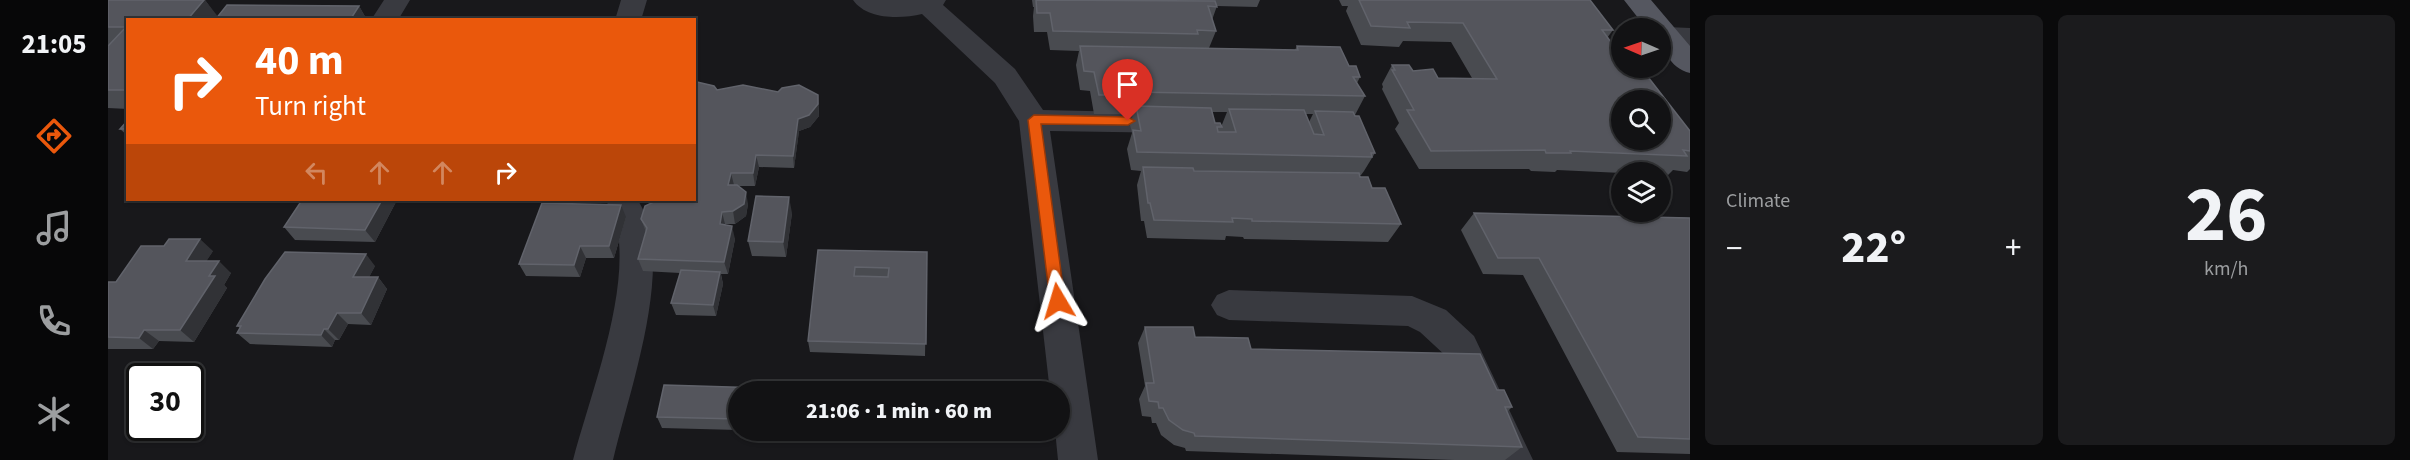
<!DOCTYPE html>
<meta charset="utf-8">
<style>
body{margin:0;font-family:"Source Sans 3",sans-serif;background:#1b1b1d;color:#f1f3f6;height:100vh;display:flex;flex-direction:column;font-size:22px;white-space:nowrap}
*{box-sizing:border-box;margin:0}
p{font-size:20px;color:#9c9ea0}
.icon{flex:none;width:33px;height:33px;fill:none;stroke:currentColor;stroke-width:2;stroke-linecap:round;stroke-linejoin:round}
.map{position:relative;flex:1;overflow:hidden}
.panel{display:flex;flex-direction:column;gap:15px;padding:15px;background:#0a0a0b;width:720px}
.panel>*{flex:none}
.banner{position:absolute;left:18px;top:18px;width:570px;height:183px;border-radius:0px;box-shadow:0 2px 4px #0004,0 0 0 2px #313234;background:#ea580c;color:#fff;overflow:hidden}
.needle{width:39px;rotate:272deg}
.tools{position:absolute;left:1503px;top:18px;display:grid;gap:12px}
.tools a{display:grid;place-items:center;width:60px;height:60px;border-radius:50%;background:#121214;box-shadow:0 2px 4px #0004,0 0 0 2px #313234;font-size:30px}
.speed{position:absolute;left:18px;top:363px;display:flex;gap:12px;font-size:30px;font-weight:700;text-align:center}
.speed>*{display:grid;place-content:center;width:78px;height:78px;border-radius:50%;background:#121214;box-shadow:0 2px 4px #0004,0 0 0 2px #313234;line-height:1}
.speed .limit{border:3px solid #111;border-radius:9px;background:#fff;color:#111}
.pin{position:absolute;display:grid;place-items:center;width:51px;height:51px;color:#fff;margin:-62px -26px;border-radius:50% 50% 50% 0;rotate:-45deg;box-shadow:0 0 6px #0007}
.pin .icon{rotate:45deg}
.me{position:absolute;width:66px;margin:-33px;rotate:353deg;stroke-linejoin:round;filter:drop-shadow(0 0 4px #0008)}
.turn{display:flex;align-items:center;gap:21px;height:126px;padding:0 30px;font-size:27px}
.turn .icon{width:78px;height:78px;stroke-width:2.5}
.turn b{display:block;font-size:42px;line-height:51px}
.lanes{display:flex;align-items:center;height:57px;padding:0 30px;background:#0003;justify-content:center;gap:30px;direction:ltr}
.lanes .off{opacity:.35}
.big{font-size:45px;font-weight:800;line-height:1.1}
.panel .widget{flex:1;display:flex;flex-direction:column;justify-content:center;gap:9px;min-width:0;padding:0 21px;border-radius:9px;background:#1b1b1d}
.panel .dial{align-items:center;gap:0}
.dial b{font-size:78px;line-height:1}
.heat{display:flex;justify-content:space-between;align-items:center;font-size:33px;direction:ltr}
.panel .tiles{flex:1;display:grid;gap:15px;grid-template-columns:repeat(2,1fr)}
.trip{position:absolute;left:620px;top:381px;width:342px;height:60px;border-radius:30px;background:#121214;box-shadow:0 2px 4px #0004,0 0 0 2px #313234;font-weight:800;line-height:60px;text-align:center}
main{display:flex;flex:1;min-height:0}
.menu{display:flex;flex-direction:column;width:108px;justify-content:space-around;align-items:center;background:#070708;color:#9c9ea0}
.menu .icon{width:42px;height:42px}
.menu .current{color:#ea580c}
.menu b{font-size:27px;color:#f1f3f6}
.map>svg:first-child{display:block}
</style>
<main>
<nav class="menu">
<b>21:05</b>
<svg class="icon current" aria-label="directions" viewBox="0 0 24 24"><path d="M12 3l9 9-9 9-9-9zM9 14v-3h6M13 9l2 2-2 2"/></svg>
<svg class="icon" aria-label="music" viewBox="0 0 24 24"><path d="M9 18V5l10-2v13"/><circle cx="6" cy="18" r="3"/><circle cx="16" cy="16" r="3"/></svg>
<svg class="icon" aria-label="phone" viewBox="0 0 24 24"><path d="M5 4h4l2 5-3 2q2 4 5 5l2-3 5 2v4C11 20 4 13 5 4z"/></svg>
<svg class="icon" aria-label="climate" viewBox="0 0 24 24"><path d="M12 3v18M4 7l16 10M4 17L20 7"/></svg>
</nav>
<div class="map">
<svg width="1582" height="460" viewBox="0 0 1582 460">
<rect width="100%" height="100%" fill="#18181b"/>
<g fill="none" stroke-linecap="round" stroke-linejoin="round">
<path fill="#393a40" fill-rule="evenodd" d="M276,0H302L290,20H263Z
M513,0H539L533,20H507Z
M745,0H838L835,5L907,69L935,110L1068,113L1078,116L1083,123L1078,130L1068,133L942,131L990,460H950L947,430H951V392H942L911,121L887,83L814,14C793,19 759,20 745,0Z
M1559,27L1582,28V46L1552,43V29Z
M498,200H530C534,208 539,216 541,225C557,292 521,393 505,460H465C483,392 522,295 509,226C507,216 501,208 498,200Z
M1121,290L1304,296L1338,310L1366,336L1425,460H1385L1339,357L1312,332L1300,326L1121,320L1109,315L1103,305L1109,295Z"/>
<path fill="#555760" fill-rule="evenodd" d="M1516,0H1543L1582,46V73C1562,68 1552,48 1552,28H1538Z"/>
</g>
<path fill="#494b50" fill-rule="evenodd" d="M0,0H97L109,17L251,6L259,20H20V109L0,108V46L1,45H0Z
M924,0H1152L1149,7L1109,6L1104,20L1108,31L1101,48L1187,50L1189,46L1241,66L1252,77L1249,83L1257,96L1247,115L1267,153L1256,171L1253,175H1251L1264,188L1293,224L1280,242L1136,239L1135,237L1118,236L1117,240L1039,238L1036,221H1033L1029,185L1033,171L1023,170L1019,149L1024,133L1022,125L1026,111H1022L1021,114H986L982,91L972,90L968,65L971,51L942,50L939,32H926L925,16L926,7H925ZM1104,112H1119L1113,127L1107,123ZM1198,114H1205L1201,122Z
M1231,0H1482L1505,30L1499,38L1526,74L1582,131V169L1579,172L1565,170L1560,175L1552,174V172L1514,173L1449,170L1447,172L1423,171L1421,169H1311L1287,129L1291,123L1274,89L1275,87L1274,84L1284,65L1330,78H1364L1343,42L1295,41L1291,47L1253,45L1238,11L1240,6H1234Z
M609,90L670,92L710,95L711,116L702,127L691,131L686,168L651,167L647,186H630L640,204L638,216L627,224H617L627,239L620,274H613L615,284L608,316L568,315L563,303L572,273L535,271L530,259L538,232L533,219L586,200Z
M20,120V136L12,129Z
M194,200H289L267,242L187,240L176,227Z
M684,213L678,257L644,256L640,241Z
M1366,213L1582,218V454L1509,452L1415,275L1375,274L1353,230Z
M518,217L506,258H478L472,277L418,276L411,264Z
M710,250L819,252L817,356L702,352L700,341Z
M105,251L98,261L123,273L116,285L119,288L86,342L51,341L45,349H0V282H8Z
M267,266L261,277H270L279,289L263,325L240,324L231,340H227L224,347L142,344L129,333L132,328L129,326Z
M1037,327L1143,349L1389,390L1404,407L1399,412L1414,447L1397,460H1346L1078,451L1077,448L1066,445L1053,435L1048,423H1044L1043,417L1034,416L1031,399L1037,386L1030,343Z
M556,385L685,389L686,392H630V430L554,428L549,417Z
M646,430H684V432Z"/>
<path fill="#313236" d="M97,0L111,18L110,20H79Z
M251,6L259,20H242Z
M20,86V94L16,90Z
M710,104L711,116L702,127L691,131L686,168L685,156L690,119Z
M648,155L651,167L647,186L645,173Z
M623,173L626,185H620Z
M638,192L640,204L638,216L627,224L625,211Z
M681,197L684,213L678,257L675,242Z
M274,200H289L267,242L257,230Z
M513,205L518,217L506,258L501,246Z
M614,212L617,224L616,237L612,224Z
M624,226L627,239L620,274L616,262Z
M92,239L105,251L91,273L78,261Z
M472,246L478,258L472,277L466,265Z
M258,254L267,266L255,289L245,277Z
M111,261L123,273L116,285L119,288L86,342L72,330L101,276Z
M612,272L615,284L608,316L605,305Z
M270,277L279,289L263,325L253,313Z
M229,313L240,324L231,340L220,329Z
M216,329L227,340L224,347L213,335Z
M36,330L51,341L45,349L31,338Z"/>
<path fill="#54555c" stroke="#61636b" stroke-width="1.5" fill-rule="evenodd" d="M0,0H96L79,20H20V86L16,90H0V46L18,27H0Z
M928,0L1107,1L1109,7L1100,6L1108,31L1089,30L1090,34L945,31L942,13H929Z
M1251,0H1482L1505,30H1494L1514,57V68H1521L1526,74H1524L1540,77L1582,131V151L1575,150L1579,156L1462,151L1463,153H1438L1437,150L1323,151L1299,110H1306L1284,70H1287L1284,65H1301L1305,71L1325,69L1330,78L1389,79L1355,23L1299,22L1302,28L1263,26ZM1514,100H1552V140H1514Z
M119,5L251,6L242,20H107Z
M972,46L1190,50L1189,46L1232,47L1241,66H1248L1252,77H1245L1257,96L1025,92L1026,95H991L986,72L976,71Z
M589,82L606,86L609,90L635,85L670,92L674,88L691,85L710,95V104L701,115L690,119L685,156L648,155L645,173H623L620,185H629L638,192L636,204L625,211L614,212L612,224L624,226L616,262L530,259L539,228L533,219L537,206L550,200H586V83Z
M1028,106L1103,108L1107,123H1112L1114,127H1109L1110,132H1128L1121,109L1196,110L1206,134L1216,135L1207,111L1245,112L1247,116H1251L1267,153H1263L1264,157L1029,152L1025,130L1033,131Z
M20,120V129H12Z
M1035,167L1085,168L1086,171L1251,173L1252,177H1260L1264,188H1277L1293,224L1144,221V219L1124,218L1125,222L1046,220L1042,203H1040Z
M648,196L681,197L675,242L640,241Z
M194,200H274L257,230L176,227Z
M434,203L513,205L501,246H472L466,265L411,264Z
M1366,213L1582,218V439L1530,437L1431,258H1390Z
M61,239H92L78,261H111L101,276H107L72,330H36L31,338L0,337V282H8L33,246H56Z
M710,250L819,252L818,344L700,341ZM747,267L781,268L780,277L746,276Z
M177,252L258,254L245,277H270L253,313H229L220,329H216L213,335L129,333L133,326H129L157,279Z
M573,270L612,272L605,305L563,303Z
M1037,327H1085L1087,337L1140,338L1143,349L1372,354L1389,390H1396L1404,407H1397L1414,447L1087,436L1086,433L1075,430L1061,420L1055,408H1051L1050,402L1041,401L1038,383H1046Z
M556,385L685,389V392H630V419L549,417Z"/>
<path fill="#ea580c" stroke="#983908" stroke-width="1.5" d="M926,115L1020,117L1027,121L1020,125L933,124L957,301L955,305H945L942,301L920,120Z"/>
</svg>
<div class="tools">
<a><svg class="needle" viewBox="-14 -14 28 28"><path d="M0-13l5 13h-10z" fill="#e53935"/><path d="M0 13l5-13h-10z" fill="#9c9ea0"/></svg></a>
<a><svg class="icon" aria-label="search" viewBox="0 0 24 24"><circle cx="10" cy="10" r="6"/><path d="M15 15l6 6"/></svg></a>
<a><svg class="icon" aria-label="layers" viewBox="0 0 24 24"><path d="M12 4l9 5-9 5-9-5zM3 14l9 5 9-5"/></svg></a>
</div>
<div class="speed"><div class="limit">30</div></div>
<div class="pin" style="left:1020px;top:121px;background:#d93025"><svg class="icon" aria-label="arrive" viewBox="0 0 24 24"><path d="M6 21V4h12l-3 4 3 4H6"/></svg></div>
<svg class="me" style="left:950px;top:301px" viewBox="-20 -20 40 40"><path d="M0-17L14 15 0 8-14 15z" fill="#ea580c" stroke="#fff" stroke-width="4"/></svg>
<div class="trip">21:06 · 1 min · 60 m</div>
<div class="banner">
<div class="turn"><svg class="icon" aria-label="right" viewBox="0 0 24 24"><path d="M7 20v-9h11M14 6l5 5-5 5"/></svg><div><b>40 m</b>Turn right</div></div>
<div class="lanes"><svg class="icon off" aria-label="left" viewBox="0 0 24 24"><path d="M17 20v-9H6M10 6l-5 5 5 5"/></svg><svg class="icon off" aria-label="ahead" viewBox="0 0 24 24"><path d="M12 20V5M6 11l6-6 6 6"/></svg><svg class="icon off" aria-label="ahead" viewBox="0 0 24 24"><path d="M12 20V5M6 11l6-6 6 6"/></svg><svg class="icon" aria-label="right" viewBox="0 0 24 24"><path d="M7 20v-9h11M14 6l5 5-5 5"/></svg></div>
</div>
</div>
<section class="panel">
<div class="tiles">
<div class="widget"><p>Climate</p>
<div class="heat"><a>−</a><b class="big">22°</b><a>+</a></div>
</div>
<div class="widget dial"><b>26</b><p>km/h</p></div>
</div>
</section>
</main>
